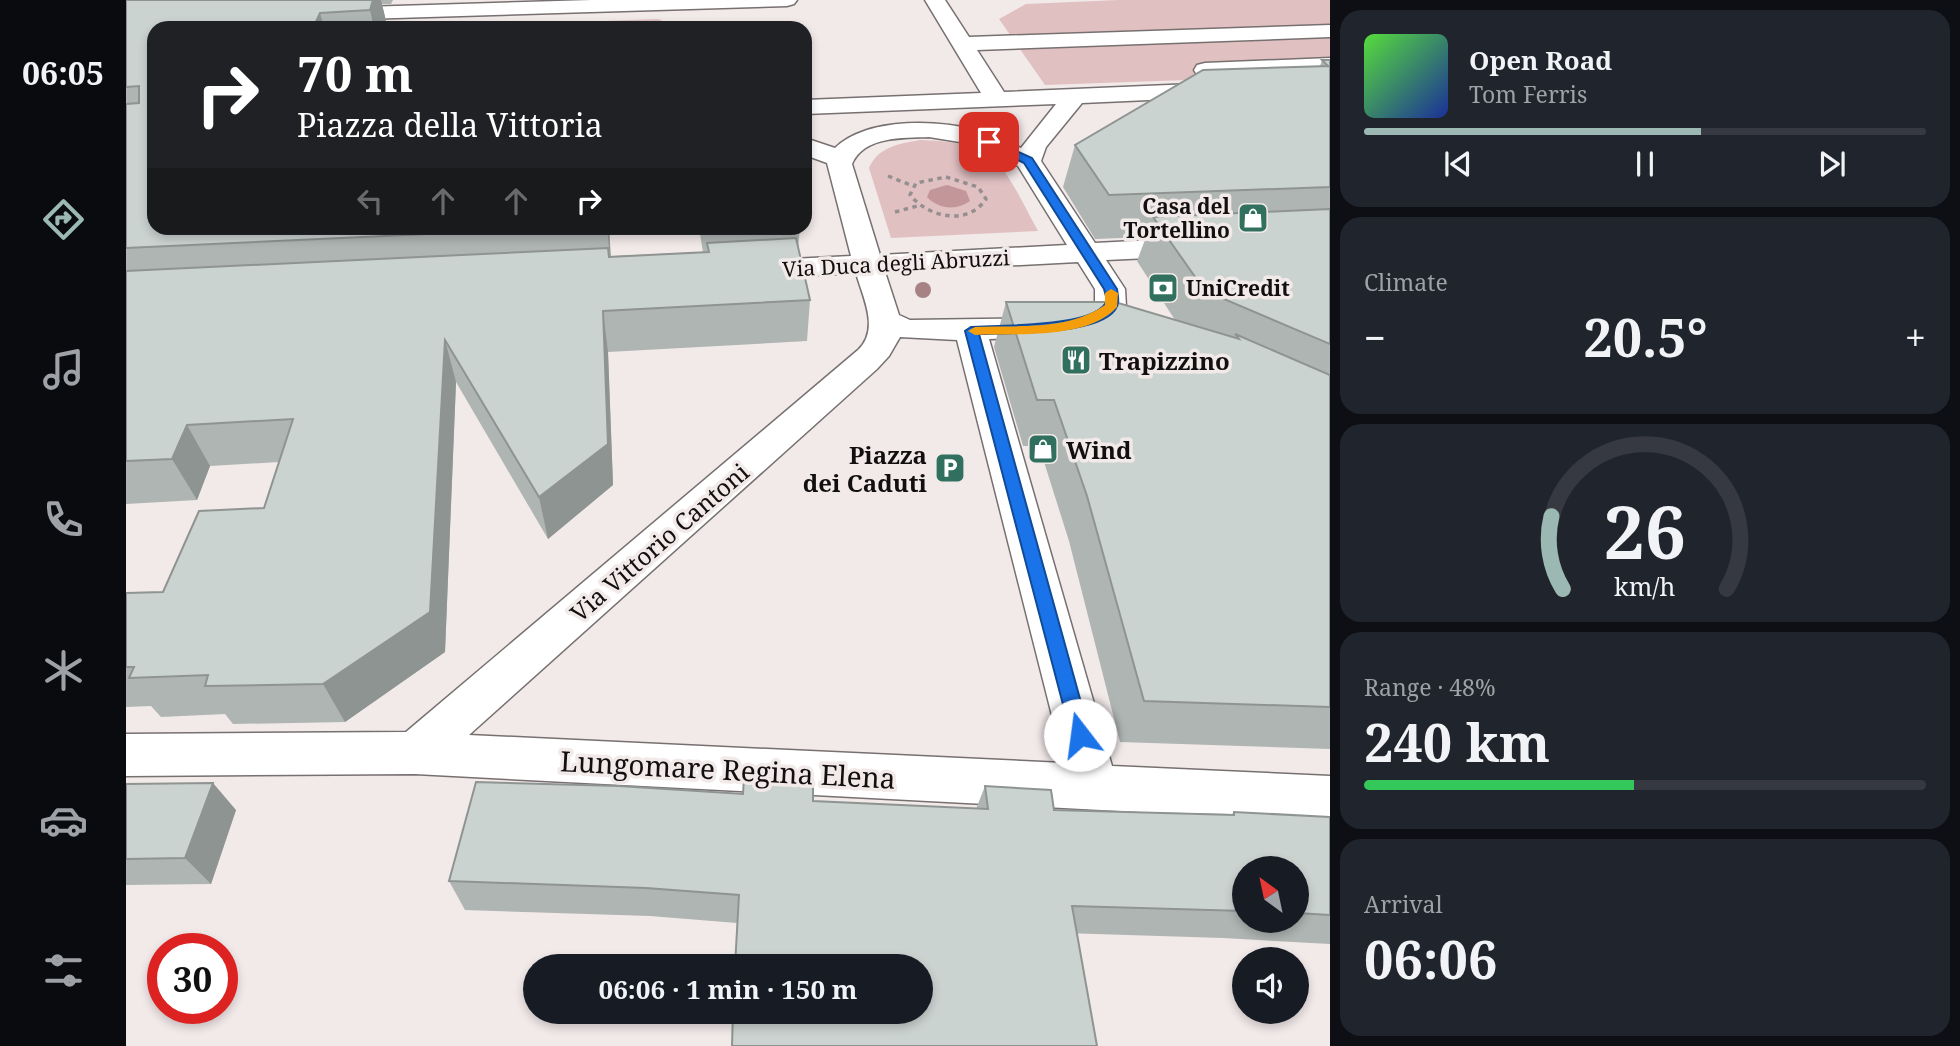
<!DOCTYPE html>
<meta charset="utf-8">
<style>
body{margin:0;font-family:"Noto Serif",serif;background:#20242c;color:#f1f3f6;height:100vh;display:flex;flex-direction:column;font-size:26px;white-space:nowrap}
*{box-sizing:border-box;margin:0}
p{font-size:23px;color:#9ea1a6}
.icon{flex:none;width:38px;height:38px;fill:none;stroke:currentColor;stroke-width:2;stroke-linecap:round;stroke-linejoin:round}
.map{position:relative;flex:1;overflow:hidden}
.panel{display:flex;flex-direction:column;gap:10px;padding:10px;background:#0d0f14;width:630px}
.panel>*{flex:none}
.guide{position:absolute;left:21px;top:21px;width:665px;height:214px;border-radius:21px;box-shadow:0 4px 10px #0003;background:#202124;color:#fff;overflow:hidden}
.needle{width:46px;rotate:327deg}
.fabs{position:absolute;left:1106px;top:856px;display:grid;gap:14px}
.fabs a{display:grid;place-items:center;width:77px;height:77px;border-radius:50%;background:#171b24;box-shadow:0 4px 10px #0003;font-size:35px}
.speed{position:absolute;left:21px;top:933px;display:flex;gap:14px;font-size:35px;font-weight:700;text-align:center}
.speed>*{display:grid;place-content:center;width:91px;height:91px;border-radius:50%;background:#171b24;box-shadow:0 4px 10px #0003;line-height:1}
.speed .limit{border:10px solid #d22;background:#fff;color:#111}
.pin{position:absolute;display:grid;place-items:center;width:60px;height:60px;color:#fff;margin:-30px;border-radius:14px;box-shadow:0 4px 10px #0006}
.me{position:absolute;width:77px;margin:-38px;rotate:345deg;stroke-linejoin:round;filter:drop-shadow(0 0 5px #0008)}
.turn{display:flex;align-items:center;gap:24px;height:147px;padding:0 35px;font-size:32px}
.turn .icon{width:91px;height:91px;stroke-width:2.5}
.turn b{display:block;font-size:49px;line-height:60px}
.lanes{display:flex;align-items:center;height:66px;padding:0 35px;background:#0003;justify-content:center;gap:35px;direction:ltr}
.lanes .off{opacity:.35}
.big{font-size:52px;font-weight:700;line-height:1.1}
.panel .tile{flex:1;display:flex;flex-direction:column;justify-content:center;gap:10px;min-width:0;padding:0 24px;border-radius:21px;background:#20242c}
.panel .dial{align-items:center;gap:0}
.dial svg{height:182px;overflow:visible;fill:none;stroke:#363941;stroke-width:7;stroke-linecap:round;text-anchor:middle}
.dial text{fill:#f1f3f6;stroke:none}
.song{display:flex;align-items:center;gap:21px}
.cover{width:84px;height:84px;border-radius:10px;background:linear-gradient(135deg,hsl(110 70% 55%),hsl(230 70% 35%))}
.played{height:7px;border-radius:4px;background:linear-gradient(90deg,#9bb8b2 60%,#363941 60%)}
.keys{display:flex;justify-content:space-around;direction:ltr}
.heat{display:flex;justify-content:space-between;align-items:center;font-size:38px;direction:ltr}
.charge{height:10px;border-radius:5px;background:linear-gradient(90deg,#34c759 48%,#363941 0)}
.trip{position:absolute;left:397px;top:954px;width:410px;height:70px;border-radius:35px;background:#171b24;box-shadow:0 4px 10px #0003;font-weight:700;line-height:70px;text-align:center}
main{display:flex;flex:1;min-height:0}
.dock{display:flex;flex-direction:column;width:126px;justify-content:space-around;align-items:center;background:#090b0e;color:#9ea1a6}
.dock .icon{width:49px;height:49px}
.dock .current{color:#9bb8b2}
.dock b{font-size:32px;color:#f1f3f6}
.map>svg:first-child{display:block}
</style>
<main>
<nav class="dock">
<b>06:05</b>
<svg class="icon current" aria-label="directions" viewBox="0 0 24 24"><path d="M12 3l9 9-9 9-9-9zM9 14v-3h6M13 9l2 2-2 2"/></svg>
<svg class="icon" aria-label="music" viewBox="0 0 24 24"><path d="M9 18V5l10-2v13"/><circle cx="6" cy="18" r="3"/><circle cx="16" cy="16" r="3"/></svg>
<svg class="icon" aria-label="phone" viewBox="0 0 24 24"><path d="M5 4h4l2 5-3 2q2 4 5 5l2-3 5 2v4C11 20 4 13 5 4z"/></svg>
<svg class="icon" aria-label="climate" viewBox="0 0 24 24"><path d="M12 3v18M4 7l16 10M4 17L20 7"/></svg>
<svg class="icon" aria-label="car" viewBox="0 0 24 24"><path d="M5 17H2v-5l4-1 3-4h7l3 4 3 1v5h-3M9 17h6M6 11h13"/><circle cx="7" cy="17" r="2"/><circle cx="17" cy="17" r="2"/></svg>
<svg class="icon" aria-label="filters" viewBox="0 0 24 24"><path d="M4 7h16M4 17h16"/><circle cx="9" cy="7" r="2"/><circle cx="15" cy="17" r="2"/></svg>
</nav>
<div class="map">
<svg width="1204" height="1046" viewBox="0 0 1204 1046">
<rect width="100%" height="100%" fill="#f2e9e9"/>
<path fill="#e1c0c2" d="M993,0H1204V75L919,85L873,19L900,4Z
M532,19L555,28H284Z
M794,140C875,142 877,167 912,231L765,238L743,168C752,147 772,144 794,140Z"/>
<path fill="#c39699" d="M821,185L840,191L844,201C831,211 812,209 801,197L804,190Z"/>
<g fill="none" stroke-linecap="round" stroke-linejoin="round">
<g stroke="#777070" stroke-width="3">
<path id="minor" d="M465,0H671L668,4L661,6L205,20L198,18L195,14L198,10L205,8Z
M799,0H819L843,37L1204,25V37L851,50L878,92L1090,83L1098,85L1102,90L1098,95L1090,97L956,103L920,147L915,161L969,243L1066,238L1076,241L1080,247L1076,253L1066,256L980,260L999,289L1000,307C975,344 903,338 863,339L986,766L1204,776V822L289,774L0,776V734L280,732L732,350C754,329 737,298 730,273L626,279L616,276L611,270L616,264L626,261L725,256L701,163L679,155V138L709,148C742,116 818,119 860,133C872,136 883,143 895,148L930,104L679,114V100L855,93ZM803,137L846,144L892,166L941,245L754,255L726,164C738,136 777,138 803,137ZM952,262L969,289V304L955,313L934,318L784,320L773,315L759,272ZM774,337L831,340L938,763L343,735L751,369L763,356Z
M1204,58V72L1079,77L1071,75L1068,70L1071,65L1079,63Z"/>
</g>
<path stroke="#958f8f" stroke-width="3.5" stroke-dasharray="4.5 4.5" stroke-linecap="butt" d="M762,176L787,186
M820,177L852,187L860,199C842,226 803,218 784,195L790,183Z
M769,212L791,206"/>
<use href="#minor" fill="#fff" fill-rule="evenodd"/>
</g>
<circle fill="#a68285" cx="797" cy="290" r="8"/>
<path fill="#afb5b3" fill-rule="evenodd" d="M0,0H267L265,4H256L260,21L258,28H28V228H483L485,256L577,252L573,228H674L672,248L684,300L681,341L482,352L487,485L422,539L330,382L319,652L219,722L107,724L99,714L35,717L25,706L0,707V593L37,592L138,508L153,462L84,466L71,500L0,504Z
M1196,60H1204V749L994,742L943,541L913,446H897L868,347L880,302L1049,320L1011,261L1020,237L969,239L937,187L949,145L1194,66Z
M0,784L110,810L85,884L0,885Z
M859,786L928,810L1106,814L1108,812L1204,817V944L1097,938L611,923L524,916L339,910L323,881L687,801L850,809ZM1118,868H1171V920H1118Z"/>
<path fill="#8e9492" d="M247,0H255L260,21L258,28H248L244,10Z
M194,13L198,28H187Z
M481,228H483L485,266Z
M477,311L482,352L487,485L422,539L413,497Z
M319,340L330,382L319,652L219,722L197,684Z
M61,425L84,466L71,500L46,459Z
M87,783L110,810L85,884L59,858Z"/>
<path fill="#cbd3d0" stroke="#8e9492" stroke-width="2" d="M0,0H247L244,10L194,13L187,28H28V228H433L0,248V104L13,103V86L0,87Z
M1196,60H1204V187L983,195L949,145L1077,70L1202,66Z
M1204,209V344L1079,291L1027,217Z
M670,238L684,300L477,311L482,444L413,497L319,340L304,612L197,684L79,686L82,675L3,678L8,667H0V593L37,592L73,511L138,508L167,419L61,425L46,459L0,461V271L482,248L483,257L583,252L581,243Z
M880,302H989L1113,339L1109,334L1204,375V707L1018,701L961,496L928,400H911Z
M618,777L687,780V801L862,809L859,786L925,790L928,810L1108,815V812L1204,817V915L1171,913V868H1118V911L946,906L971,1046H606L607,1012H794V966H609L613,895L520,888L323,881L350,782L493,786L617,794Z
M87,783L59,858L0,859V784Z"/>
<path fill="#1a73e8" stroke="#114b97" stroke-width="2" d="M859,140H866L906,158L991,289C992,297 994,303 989,310C971,335 884,333 853,334L964,735L961,741L954,743L948,741L945,735L839,331L845,327C872,325 973,328 981,300L978,289L898,163L859,144Z"/>
<path fill="#f59e0b" d="M985,289L992,293L991,307C961,340 891,333 849,335L842,331L849,327C892,325 942,331 979,305V293Z"/>
<defs>
<g id="shop-square" transform="scale(1.575)"><rect x="-9" y="-9" width="18" height="18" rx="4" fill="#31705e" stroke="#f2e9e9"/><path d="M-5-2.5h2.3a2.7 3.5 0 0 1 5.4 0H5L5.5 6h-11ZM-1.5-2.5h3a1.5 2.3 0 0 0-3 0Z" fill="#fff"/></g>
<g id="bank-square" transform="scale(1.575)"><rect x="-9" y="-9" width="18" height="18" rx="4" fill="#31705e" stroke="#f2e9e9"/><path d="M-6-4H6V4H-6ZM0-2.3a2.3 2.3 0 1 0 0 4.6a2.3 2.3 0 1 0 0-4.6Z" fill="#fff"/></g>
<g id="restaurant-square" transform="scale(1.575)"><rect x="-9" y="-9" width="18" height="18" rx="4" fill="#31705e" stroke="#f2e9e9"/><path d="M-5-6h1v4h1v-4h1v4h1v-4h1v5L-1.5 .5V6h-2V.5L-5-1ZM5-6V6H3V1.5H1.5Q1.5-4 5-6Z" fill="#fff"/></g>
<g id="parking-square" transform="scale(1.575)"><rect x="-9" y="-9" width="18" height="18" rx="4" fill="#31705e" stroke="#f2e9e9"/><path d="M-3.5-5.5H1a3.5 3.5 0 0 1 0 7H-1V5.5H-3.5ZM-1-3.4V-.6H.8a1.4 1.4 0 0 0 0-2.8Z" fill="#fff"/></g>
</defs>
<g fill-rule="evenodd">
<use href="#shop-square" x="1127" y="218"/>
<use href="#bank-square" x="1037" y="288"/>
<use href="#restaurant-square" x="950" y="360"/>
<use href="#shop-square" x="917" y="449"/>
<use href="#parking-square" x="824" y="468"/>
</g>
<g text-anchor="middle" dominant-baseline="central" stroke-width="7" stroke-linejoin="round" paint-order="stroke">
<g font-size="21" font-weight="bold" fill="#120f10" stroke="#f2e9e9" text-anchor="end">
<text x="1104" y="206">Casa del<tspan x="1104" dy="24">Tortellino</tspan></text>
<text x="1060" y="288" text-anchor="start">UniCredit</text>
</g>
<g font-size="21" fill="#120f10" stroke="#f2e9e9">
<text transform="translate(770 263) rotate(-3)">Via Duca degli Abruzzi</text>
</g>
<g font-size="24" font-weight="bold" fill="#120f10" stroke="#f2e9e9" text-anchor="start">
<text x="973" y="360">Trapizzino</text>
<text x="940" y="449">Wind</text>
<text x="801" y="454" text-anchor="end">Piazza<tspan x="801" dy="28">dei Caduti</tspan></text>
</g>
<g font-size="24" fill="#120f10" stroke="#f2e9e9">
<text transform="translate(533 542) rotate(-41)">Via Vittorio Cantoni</text>
</g>
<g font-size="28" fill="#120f10" stroke="#f2e9e9">
<text transform="translate(602 769) rotate(3)">Lungomare Regina Elena</text>
</g>
</g>
</svg>
<div class="fabs">
<a><svg class="needle" viewBox="-14 -14 28 28"><path d="M0-13l5 13h-10z" fill="#e53935"/><path d="M0 13l5-13h-10z" fill="#9ea1a6"/></svg></a>
<a><svg class="icon" aria-label="sound" viewBox="0 0 24 24"><path d="M4 9h4l5-4v14l-5-4H4zM17 9q2 3 0 6"/></svg></a>
</div>
<div class="speed"><div class="limit">30</div></div>
<div class="pin" style="left:863px;top:142px;background:#d93025"><svg class="icon" aria-label="arrive" viewBox="0 0 24 24"><path d="M6 21V4h12l-3 4 3 4H6"/></svg></div>
<svg class="me" style="left:954px;top:735px" viewBox="-20 -20 40 40"><circle r="19" fill="#fff"/><path d="M0-13L10 11 0 6-10 11z" fill="#1a73e8"/></svg>
<div class="trip">06:06 · 1 min · 150 m</div>
<div class="guide">
<div class="turn"><svg class="icon" aria-label="right" viewBox="0 0 24 24"><path d="M7 20v-9h11M14 6l5 5-5 5"/></svg><div><b>70 m</b>Piazza della Vittoria</div></div>
<div class="lanes"><svg class="icon off" aria-label="left" viewBox="0 0 24 24"><path d="M17 20v-9H6M10 6l-5 5 5 5"/></svg><svg class="icon off" aria-label="ahead" viewBox="0 0 24 24"><path d="M12 20V5M6 11l6-6 6 6"/></svg><svg class="icon off" aria-label="ahead" viewBox="0 0 24 24"><path d="M12 20V5M6 11l6-6 6 6"/></svg><svg class="icon" aria-label="right" viewBox="0 0 24 24"><path d="M7 20v-9h11M14 6l5 5-5 5"/></svg></div>
</div>
</div>
<section class="panel">
<div class="tile">
<div class="song"><i class="cover"></i><div><b>Open Road</b><p>Tom Ferris</p></div></div>
<div class="played"></div>
<div class="keys"><svg class="icon" aria-label="previous" viewBox="0 0 24 24"><path d="M18 5L8 12l10 7zM5 5v14"/></svg><svg class="icon" aria-label="pause" viewBox="0 0 24 24"><path d="M8 5v14M16 5v14"/></svg><svg class="icon" aria-label="next" viewBox="0 0 24 24"><path d="M6 5l10 7-10 7zM19 5v14"/></svg></div>
</div>
<div class="tile"><p>Climate</p>
<div class="heat"><a>−</a><b class="big">20.5°</b><a>+</a></div>
</div>
<div class="tile dial"><svg viewBox="0 0 100 80">
<path d="M14 69A42 42 0 1 1 86 69"/>
<path d="M14 69A42 42 0 0 1 9 37" stroke="#9bb8b2"/>
<text x="50" y="56" font-size="32" font-weight="700">26</text>
<text x="50" y="72" font-size="11">km/h</text>
</svg></div>
<div class="tile"><p>Range · 48%</p><b class="big">240 km</b><div class="charge"></div></div>
<div class="tile"><p>Arrival</p><b class="big">06:06</b></div>
</section>
</main>
